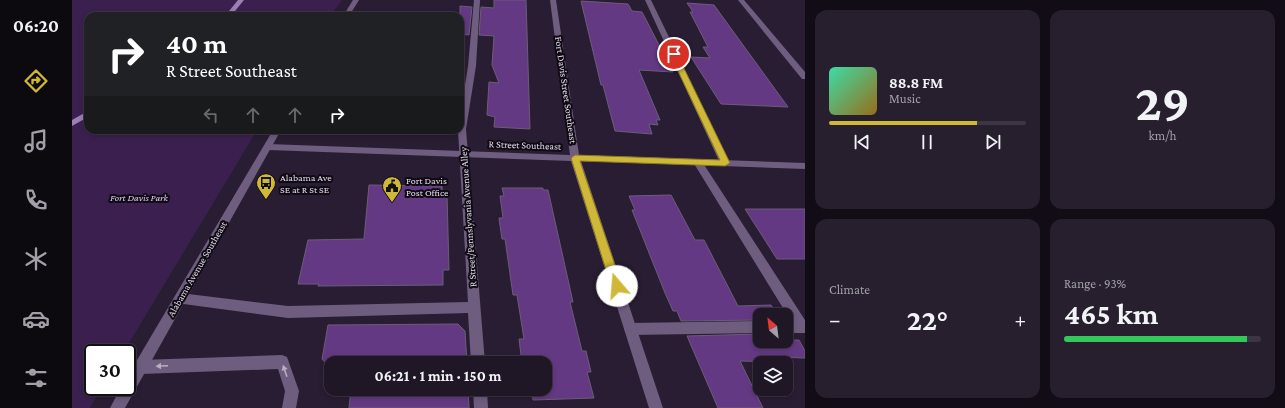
<!DOCTYPE html>
<meta charset="utf-8">
<style>
body{margin:0;font-family:"Crimson Pro",serif;background:#271f2e;color:#f1f3f6;height:100vh;display:flex;flex-direction:column;font-size:15px;white-space:nowrap}
*{box-sizing:border-box;margin:0}
p{font-size:13px;color:#a19fa7}
.icon{flex:none;width:22px;height:22px;fill:none;stroke:currentColor;stroke-width:2;stroke-linecap:round;stroke-linejoin:round}
.map{position:relative;flex:1;overflow:hidden}
.details{display:flex;flex-direction:column;gap:10px;padding:10px;background:#110c15;width:480px}
.details>*{flex:none}
.hud{position:absolute;left:12px;top:12px;width:380px;height:122px;border-radius:12px;box-shadow:0 2px 6px #0003,0 0 0 1px #3c3543;background:#202124;color:#fff;overflow:hidden}
.needle{width:26px;rotate:332deg}
.tools{position:absolute;left:681px;top:308px;display:grid;gap:8px}
.tools a{display:grid;place-items:center;width:40px;height:40px;border-radius:8px;background:#1f1626;box-shadow:0 2px 6px #0003,0 0 0 1px #3c3543;font-size:20px}
.speed{position:absolute;left:12px;top:344px;display:flex;gap:8px;font-size:20px;font-weight:700;text-align:center}
.speed>*{display:grid;place-content:center;width:52px;height:52px;border-radius:50%;background:#1f1626;box-shadow:0 2px 6px #0003,0 0 0 1px #3c3543;line-height:1}
.speed .limit{border:2px solid #111;border-radius:6px;background:#fff;color:#111}
.pin{position:absolute;display:grid;place-items:center;width:34px;height:34px;color:#fff;margin:-17px;border:2px solid #fff;border-radius:50%;box-shadow:0 1px 4px #0007}
.me{position:absolute;width:44px;margin:-22px;rotate:342deg;stroke-linejoin:round;filter:drop-shadow(0 0 3px #0008)}
.turn{display:flex;align-items:center;gap:14px;height:84px;padding:0 16px;font-size:18px}
.turn .icon{width:52px;height:52px;stroke-width:2.5}
.turn b{display:block;font-size:28px;line-height:34px}
.lanes{display:flex;align-items:center;height:38px;padding:0 16px;background:#0003;justify-content:center;gap:20px;direction:ltr}
.lanes .off{opacity:.35}
.big{font-size:30px;font-weight:700;line-height:1.1}
.details .tile{flex:1;display:flex;flex-direction:column;justify-content:center;gap:6px;min-width:0;padding:0 14px;border-radius:12px;background:#271f2e}
.details .dial{align-items:center;gap:0}
.dial b{font-size:52px;line-height:1}
.song{display:flex;align-items:center;gap:12px}
.cover{width:48px;height:48px;border-radius:6px;background:linear-gradient(135deg,hsl(160 70% 55%),hsl(40 70% 35%))}
.played{height:4px;border-radius:2px;background:linear-gradient(90deg,#cfb837 75%,#3c3543 75%)}
.keys{display:flex;justify-content:space-around;direction:ltr}
.heat{display:flex;justify-content:space-between;align-items:center;font-size:22px;direction:ltr}
.charge{height:6px;border-radius:3px;background:linear-gradient(90deg,#34c759 93%,#3c3543 0)}
.details .tiles{flex:1;display:grid;gap:10px;grid-template-columns:repeat(2,1fr)}
.trip{position:absolute;left:252px;top:356px;width:228px;height:40px;border-radius:12px;background:#1f1626;box-shadow:0 2px 6px #0003,0 0 0 1px #3c3543;font-weight:700;line-height:40px;text-align:center}
main{display:flex;flex:1;min-height:0}
.menu{display:flex;flex-direction:column;width:72px;justify-content:space-around;align-items:center;background:#0c090f;color:#a19fa7}
.menu .icon{width:28px;height:28px}
.menu .on{color:#cfb837}
.menu b{font-size:18px;color:#f1f3f6}
.map>svg:first-child{display:block}
</style>
<main>
<nav class="menu">
<b>06:20</b>
<svg class="icon on" aria-label="directions" viewBox="0 0 24 24"><path d="M12 3l9 9-9 9-9-9zM9 14v-3h6M13 9l2 2-2 2"/></svg>
<svg class="icon" aria-label="music" viewBox="0 0 24 24"><path d="M9 18V5l10-2v13"/><circle cx="6" cy="18" r="3"/><circle cx="16" cy="16" r="3"/></svg>
<svg class="icon" aria-label="phone" viewBox="0 0 24 24"><path d="M5 4h4l2 5-3 2q2 4 5 5l2-3 5 2v4C11 20 4 13 5 4z"/></svg>
<svg class="icon" aria-label="climate" viewBox="0 0 24 24"><path d="M12 3v18M4 7l16 10M4 17L20 7"/></svg>
<svg class="icon" aria-label="car" viewBox="0 0 24 24"><path d="M5 17H2v-5l4-1 3-4h7l3 4 3 1v5h-3M9 17h6M6 11h13"/><circle cx="7" cy="17" r="2"/><circle cx="17" cy="17" r="2"/></svg>
<svg class="icon" aria-label="filters" viewBox="0 0 24 24"><path d="M4 7h16M4 17h16"/><circle cx="9" cy="7" r="2"/><circle cx="15" cy="17" r="2"/></svg>
</nav>
<div class="map">
<svg width="733" height="408" viewBox="0 0 733 408">
<rect width="100%" height="100%" fill="#291d33"/>
<path fill="#3b204f" d="M0,0H270L258,16H16V130H185L51,353H21V387H30L18,408H0Z"/>
<path fill="#643983" stroke="#6b5d77" d="M422,0H454L458,129L422,127L423,117L415,115L417,82L427,83L420,65L422,36L407,35L409,7L422,8Z
M509,1L556,4L560,11L570,12L601,72L567,70L588,120H584L586,125L577,124L580,134L543,131L531,85H529Z
M615,3L642,5L716,107L649,104L619,57L638,58L631,47H636L618,12H621Z
M388,6L400,7L397,35L388,34Z
M297,185L370,186V194H375L377,270H371V285L246,286L247,284H226L236,240L292,239Z
M430,188H471V190H476L501,302H498L510,351H514L519,372H515L522,398L461,400L460,389H473V363H450L447,339H452L445,295H441L433,239H430L427,218H431L428,196H432Z
M599,195L623,240H632L666,306L699,305L705,315H688V320L609,321L605,311H601L593,293L560,210H563L557,196Z
M673,209H733V259H705Z
M386,324L393,331L395,363H259V366H256L250,359L256,325Z
M688,334V341H714V334H717L720,340H727L733,351V358L705,357L707,362L668,361L691,408H646L615,336Z
M279,389H396L397,408H277Z"/>
<g fill="none" stroke-linecap="round" stroke-linejoin="round">
<path fill="#6f5d7f" fill-rule="evenodd" d="M402,0H408L404,66L394,129L413,363H399L396,313L216,318L104,303L102,299L104,295L108,293L216,306L396,302L386,130H388V116L396,66Z
M573,0H579L658,163L656,165L653,166L648,163Z
M626,159L629,160L733,320V333H714V321H719L621,162Z
M688,321V333L558,335L554,333L552,329L554,325L558,323Z
M210,355L215,357L227,391L224,408H210L213,391L206,369L69,374L64,372L62,367L64,362L69,360Z
M401,389H415L416,408H402Z"/>
<path fill="#6f5d7f" fill-rule="evenodd" d="M478,0H484L507,155L733,163V169L509,161L591,408H577L499,161L196,150L192,147L196,144L498,155Z
M666,0H672L733,72V79H730Z"/>
<path fill="#6f5d7f" fill-rule="evenodd" d="M281,0H287L277,16H271Z
M201,130H209L53,408H38L49,387H55V377Z"/>
<path fill="#9b7eb3" fill-rule="evenodd" d="M166,0H172L159,16H153Z
M16,111V117L0,126V120Z"/>
</g>
<defs><path id="oneway-solid" d="M-6-.8H1V-3.2L6.5 0L1 3.2V.8H-6Z"/></defs>
<g fill="#b9aec3">
<use href="#oneway-solid" transform="translate(90 366) rotate(178)"/>
<use href="#oneway-solid" transform="translate(213 371) rotate(-109)"/>
</g>
<path fill="#cfb837" stroke="#877824" d="M602,52L605,54L658,163L653,166L508,161L550,286L548,289L545,291L541,289L539,286L499,158L503,155L648,160L598,54Z"/>
<defs>
<g id="bus-pin" transform="scale(1)"><path d="M0 17L-7.5 6A9.5 9.5 0 1 1 7.5 6Z" fill="#cfb837" stroke="#0f0a14"/><path d="M-5-6H5V4H4V6H2V4H-2V6H-4V4H-5ZM-3.5-4V0h7V-4ZM-3.5 1.2v1.5H-2V1.2ZM2 1.2v1.5H3.5V1.2Z" fill="#111"/></g>
<g id="civic-pin" transform="scale(1)"><path d="M0 17L-7.5 6A9.5 9.5 0 1 1 7.5 6Z" fill="#cfb837" stroke="#0f0a14"/><path d="M-.6-6.5H3V-4.5H.6V-3L4-1V1h2V6H-6V1h2V-1L-.6-3ZM-1.2 2.5V6h2.4V2.5Z" fill="#111"/></g>
</defs>
<g fill-rule="evenodd">
<use href="#bus-pin" x="194" y="183"/>
<use href="#civic-pin" x="320" y="186"/>
</g>
<g text-anchor="middle" dominant-baseline="central" stroke-width="4" stroke-linejoin="round" paint-order="stroke">
<g font-size="10" fill="#e1d9e8" stroke="#0f0a14">
<text transform="translate(494 90) rotate(82)">Fort Davis Street Southeast</text>
<text transform="translate(453 145) rotate(2)">R Street Southeast</text>
<text transform="translate(396 217) rotate(-94)">R Street/Pennslyvania Avenue Alley</text>
<text transform="translate(125 269) rotate(-60)">Alabama Avenue Southeast</text>
</g>
<g font-size="10" fill="#e1d9e8" stroke="#0f0a14" text-anchor="start">
<text x="208" y="177">Alabama Ave<tspan x="208" dy="12">SE at R St SE</tspan></text>
<text x="334" y="180">Fort Davis<tspan x="334" dy="12">Post Office</tspan></text>
</g>
<g font-size="10" font-style="italic" fill="#e1cbf5" stroke="#0f0a14">
<text x="67" y="197">Fort Davis Park</text>
</g>
</g>
</svg>
<div class="tools">
<a><svg class="needle" viewBox="-14 -14 28 28"><path d="M0-13l5 13h-10z" fill="#e53935"/><path d="M0 13l5-13h-10z" fill="#a19fa7"/></svg></a>
<a><svg class="icon" aria-label="layers" viewBox="0 0 24 24"><path d="M12 4l9 5-9 5-9-5zM3 14l9 5 9-5"/></svg></a>
</div>
<div class="speed"><div class="limit">30</div></div>
<div class="pin" style="left:602px;top:54px;background:#d93025"><svg class="icon" aria-label="arrive" viewBox="0 0 24 24"><path d="M6 21V4h12l-3 4 3 4H6"/></svg></div>
<svg class="me" style="left:545px;top:286px" viewBox="-20 -20 40 40"><circle r="19" fill="#fff"/><path d="M0-13L10 11 0 6-10 11z" fill="#cfb837"/></svg>
<div class="trip">06:21 · 1 min · 150 m</div>
<div class="hud">
<div class="turn"><svg class="icon" aria-label="right" viewBox="0 0 24 24"><path d="M7 20v-9h11M14 6l5 5-5 5"/></svg><div><b>40 m</b>R Street Southeast</div></div>
<div class="lanes"><svg class="icon off" aria-label="left" viewBox="0 0 24 24"><path d="M17 20v-9H6M10 6l-5 5 5 5"/></svg><svg class="icon off" aria-label="ahead" viewBox="0 0 24 24"><path d="M12 20V5M6 11l6-6 6 6"/></svg><svg class="icon off" aria-label="ahead" viewBox="0 0 24 24"><path d="M12 20V5M6 11l6-6 6 6"/></svg><svg class="icon" aria-label="right" viewBox="0 0 24 24"><path d="M7 20v-9h11M14 6l5 5-5 5"/></svg></div>
</div>
</div>
<section class="details">
<div class="tiles">
<div class="tile">
<div class="song"><i class="cover"></i><div><b>88.8 FM</b><p>Music</p></div></div>
<div class="played"></div>
<div class="keys"><svg class="icon" aria-label="previous" viewBox="0 0 24 24"><path d="M18 5L8 12l10 7zM5 5v14"/></svg><svg class="icon" aria-label="pause" viewBox="0 0 24 24"><path d="M8 5v14M16 5v14"/></svg><svg class="icon" aria-label="next" viewBox="0 0 24 24"><path d="M6 5l10 7-10 7zM19 5v14"/></svg></div>
</div>
<div class="tile dial"><b>29</b><p>km/h</p></div>
<div class="tile"><p>Climate</p>
<div class="heat"><a>−</a><b class="big">22°</b><a>+</a></div>
</div>
<div class="tile"><p>Range · 93%</p><b class="big">465 km</b><div class="charge"></div></div>
</div>
</section>
</main>
